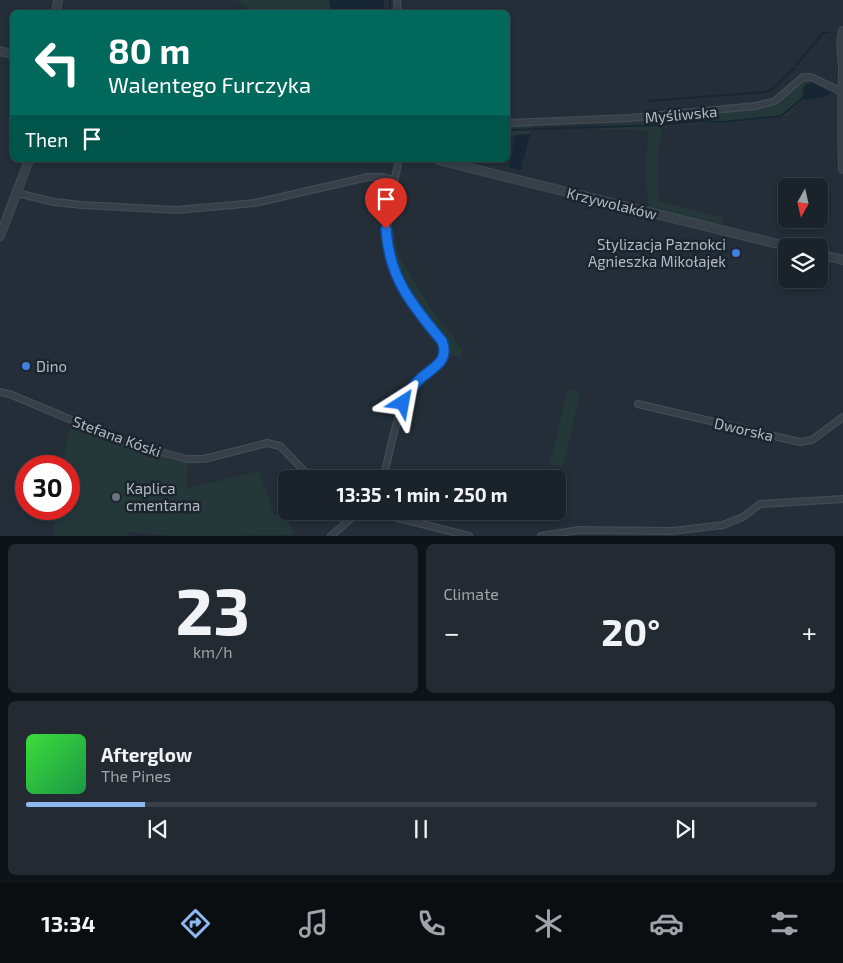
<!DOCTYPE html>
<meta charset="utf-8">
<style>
body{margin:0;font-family:"Exo 2",sans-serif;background:#232a32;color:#f1f3f6;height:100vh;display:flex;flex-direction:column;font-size:19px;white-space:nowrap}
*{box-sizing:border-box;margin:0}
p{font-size:16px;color:#9fa4a8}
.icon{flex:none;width:28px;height:28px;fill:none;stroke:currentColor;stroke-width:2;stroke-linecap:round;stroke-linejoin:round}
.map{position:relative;height:536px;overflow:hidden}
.drawer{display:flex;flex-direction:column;gap:8px;padding:8px;background:#0e1317;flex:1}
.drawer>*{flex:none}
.hud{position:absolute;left:10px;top:10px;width:500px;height:152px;border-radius:8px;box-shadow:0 2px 8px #0003,0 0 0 1px #383f47;background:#00695c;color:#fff;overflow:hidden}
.needle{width:32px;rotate:188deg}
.fabs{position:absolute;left:778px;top:178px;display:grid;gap:10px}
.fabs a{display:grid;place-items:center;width:50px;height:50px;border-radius:8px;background:#1a222a;box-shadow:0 2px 8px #0003,0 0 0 1px #383f47;font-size:25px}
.speed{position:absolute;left:15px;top:455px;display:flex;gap:10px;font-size:25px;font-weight:700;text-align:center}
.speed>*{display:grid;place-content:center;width:65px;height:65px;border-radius:50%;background:#1a222a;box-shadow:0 2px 8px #0003,0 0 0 1px #383f47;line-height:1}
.speed .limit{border:8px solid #d22;background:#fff;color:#111}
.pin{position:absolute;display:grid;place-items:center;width:42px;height:42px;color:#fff;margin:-51px -21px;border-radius:50% 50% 50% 0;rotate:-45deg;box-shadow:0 0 5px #0007}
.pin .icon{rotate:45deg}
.me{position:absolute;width:55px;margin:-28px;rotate:34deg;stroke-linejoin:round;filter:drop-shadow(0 0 4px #0008)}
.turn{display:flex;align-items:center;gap:18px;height:105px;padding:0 15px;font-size:22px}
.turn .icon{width:65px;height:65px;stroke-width:2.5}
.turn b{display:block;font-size:35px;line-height:42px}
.then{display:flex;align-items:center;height:48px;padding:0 15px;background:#0003;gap:10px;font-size:19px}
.big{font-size:38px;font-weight:700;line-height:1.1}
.drawer .widget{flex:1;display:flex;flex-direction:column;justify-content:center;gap:8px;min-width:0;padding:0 18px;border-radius:8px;background:#232a32}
.drawer .dial{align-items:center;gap:0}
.dial b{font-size:65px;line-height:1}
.song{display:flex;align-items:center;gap:15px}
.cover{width:60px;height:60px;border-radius:8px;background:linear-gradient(135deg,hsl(120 70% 55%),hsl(140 70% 35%))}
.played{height:5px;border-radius:2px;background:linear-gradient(90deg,#8bb9f0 15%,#383f47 15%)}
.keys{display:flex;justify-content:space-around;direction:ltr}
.heat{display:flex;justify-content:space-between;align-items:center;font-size:28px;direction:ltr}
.drawer .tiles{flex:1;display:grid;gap:8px;grid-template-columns:1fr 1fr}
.widget:last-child{grid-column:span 2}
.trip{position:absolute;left:278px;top:470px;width:288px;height:50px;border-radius:8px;background:#1a222a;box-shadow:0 2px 8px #0003,0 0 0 1px #383f47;font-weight:700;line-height:50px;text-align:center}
.dock{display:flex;height:80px;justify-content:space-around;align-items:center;background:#0a0e11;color:#9fa4a8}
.dock .icon{width:35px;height:35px}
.dock .current{color:#8bb9f0}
.dock b{font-size:22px;color:#f1f3f6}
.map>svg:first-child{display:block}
</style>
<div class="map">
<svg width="843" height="536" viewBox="0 0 843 536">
<rect width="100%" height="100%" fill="#232e38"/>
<path fill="#253839" d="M236,0H329L331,12H251L241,2Z
M805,79H811L813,82L806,84L803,90L800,102L787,116L723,124L700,123L663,127C656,152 656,175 659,201L724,218L722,227L649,208L646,175L648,132L629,129L598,130L605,123L775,103Z
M508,125L531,126L530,134L508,137Z
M390,227L394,228L395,243L399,257L435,315L453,335L456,344L463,349L461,359L447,352C449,339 419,309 411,297C402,285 393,266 389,251C388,244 390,234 390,227Z
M568,389L580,392L563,467L550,464Z
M70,424C109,439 147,453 188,462L186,489L259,471L274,515L285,513L294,535L174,536L127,532V536H54L56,509H69V466H63Z"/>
<path fill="#172635" d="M329,0H384V12H331Z
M813,82L831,93L825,97L806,100L803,98V90L806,84Z
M530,134L521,169L519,170L509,167L516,135Z"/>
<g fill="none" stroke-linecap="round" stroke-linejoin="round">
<path stroke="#172635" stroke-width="2" d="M390,12V0
M797,64L823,33H829
M649,101L765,92L774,88L794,68
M508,130L661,125L699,121L723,122L781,116L803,98"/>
<g stroke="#434b55" stroke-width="8">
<path id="minor" d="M397,0L398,12
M508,123L629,118L756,106L775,101L803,77H811L842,92
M17,193L54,202L82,205L177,210L255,203L368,177H383L394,180
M0,392L12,395L124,442L187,459H204L267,443L280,446L312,479
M638,404L800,442L812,440L843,417
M383,479C391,449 396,407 416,383C424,373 446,364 445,350C445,338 429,325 422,316C377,259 383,227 399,160
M347,511L355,515L374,512L469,536
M331,536L355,515
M541,536L579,530L672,531L723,525L743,517L760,504L843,499"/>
</g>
<g stroke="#434b55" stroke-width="10">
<path id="tertiary" d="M56,12L58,0
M843,31C839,45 843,56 843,70C842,103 842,136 843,169
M0,51L12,54
M438,160L786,246
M0,236L29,160
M819,254L843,260"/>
</g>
<use href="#minor" stroke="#373f49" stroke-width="5.5"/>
<use href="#tertiary" stroke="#373f49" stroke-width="8"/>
</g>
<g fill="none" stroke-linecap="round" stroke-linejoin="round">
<g stroke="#114b97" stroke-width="12">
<path id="route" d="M386,229C389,278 412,305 442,341C451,364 429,368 416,383C411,389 407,396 403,403"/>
</g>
<use href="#route" stroke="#1a73e8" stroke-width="9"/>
</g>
<g fill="#3f7fe0" stroke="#1c242e" stroke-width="2">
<circle cx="736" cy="253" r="5"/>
<circle cx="26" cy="366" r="5"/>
</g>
<circle fill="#6b7280" stroke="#1c242e" stroke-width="2" cx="116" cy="497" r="5"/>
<g text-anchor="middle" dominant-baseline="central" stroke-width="5" stroke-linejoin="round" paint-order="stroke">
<g font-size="15" fill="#b2bac5" stroke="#1c242e">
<text transform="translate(681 114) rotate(-5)">Myśliwska</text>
<text transform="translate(612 203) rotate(14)">Krzywolaków</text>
<text transform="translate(744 429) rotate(13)">Dworska</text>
<text transform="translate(117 436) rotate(20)">Stefana Kóski</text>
</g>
<g font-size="15" fill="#b2bac5" stroke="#1c242e" text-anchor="start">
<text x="726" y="244" text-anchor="end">Stylizacja Paznokci<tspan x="726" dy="17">Agnieszka Mikołajek</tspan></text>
<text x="36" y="366">Dino</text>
<text x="126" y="488">Kaplica<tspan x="126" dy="17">cmentarna</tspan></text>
</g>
</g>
</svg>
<div class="fabs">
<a><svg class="needle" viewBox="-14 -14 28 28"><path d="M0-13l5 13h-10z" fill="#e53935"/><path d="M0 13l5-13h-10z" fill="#9fa4a8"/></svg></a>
<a><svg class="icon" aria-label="layers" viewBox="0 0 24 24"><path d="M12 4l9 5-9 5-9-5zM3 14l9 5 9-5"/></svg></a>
</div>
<div class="speed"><div class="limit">30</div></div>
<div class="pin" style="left:386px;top:229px;background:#d93025"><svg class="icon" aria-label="arrive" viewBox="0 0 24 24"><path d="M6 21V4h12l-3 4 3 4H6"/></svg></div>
<svg class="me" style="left:403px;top:403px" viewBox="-20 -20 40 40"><path d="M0-17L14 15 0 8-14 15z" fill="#1a73e8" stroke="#fff" stroke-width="4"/></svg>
<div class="trip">13:35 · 1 min · 250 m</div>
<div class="hud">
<div class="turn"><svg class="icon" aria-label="left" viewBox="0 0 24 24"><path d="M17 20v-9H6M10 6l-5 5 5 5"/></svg><div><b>80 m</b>Walentego Furczyka</div></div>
<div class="then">Then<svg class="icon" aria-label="arrive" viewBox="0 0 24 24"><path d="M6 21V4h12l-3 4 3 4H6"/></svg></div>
</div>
</div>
<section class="drawer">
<div class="tiles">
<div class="widget dial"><b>23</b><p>km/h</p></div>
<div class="widget"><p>Climate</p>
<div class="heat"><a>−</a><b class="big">20°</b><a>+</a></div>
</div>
<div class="widget">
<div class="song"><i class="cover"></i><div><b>Afterglow</b><p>The Pines</p></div></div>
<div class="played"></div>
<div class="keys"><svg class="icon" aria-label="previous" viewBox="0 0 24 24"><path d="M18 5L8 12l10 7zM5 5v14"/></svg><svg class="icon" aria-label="pause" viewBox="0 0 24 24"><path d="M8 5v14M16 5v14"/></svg><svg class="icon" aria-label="next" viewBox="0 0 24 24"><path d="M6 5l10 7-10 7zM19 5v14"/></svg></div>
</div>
</div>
</section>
<nav class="dock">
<b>13:34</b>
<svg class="icon current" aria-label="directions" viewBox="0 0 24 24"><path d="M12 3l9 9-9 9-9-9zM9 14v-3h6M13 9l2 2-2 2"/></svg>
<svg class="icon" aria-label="music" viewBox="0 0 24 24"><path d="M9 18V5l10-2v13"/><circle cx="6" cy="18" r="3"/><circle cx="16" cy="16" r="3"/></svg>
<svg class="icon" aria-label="phone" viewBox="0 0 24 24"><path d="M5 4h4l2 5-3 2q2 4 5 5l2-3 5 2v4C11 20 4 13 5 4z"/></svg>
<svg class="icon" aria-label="climate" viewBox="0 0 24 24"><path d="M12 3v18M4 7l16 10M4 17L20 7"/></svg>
<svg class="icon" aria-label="car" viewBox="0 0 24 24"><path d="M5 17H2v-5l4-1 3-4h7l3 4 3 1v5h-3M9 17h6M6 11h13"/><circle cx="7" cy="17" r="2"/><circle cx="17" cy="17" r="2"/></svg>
<svg class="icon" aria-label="filters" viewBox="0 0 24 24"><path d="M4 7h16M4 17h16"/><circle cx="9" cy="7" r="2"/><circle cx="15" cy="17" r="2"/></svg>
</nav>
